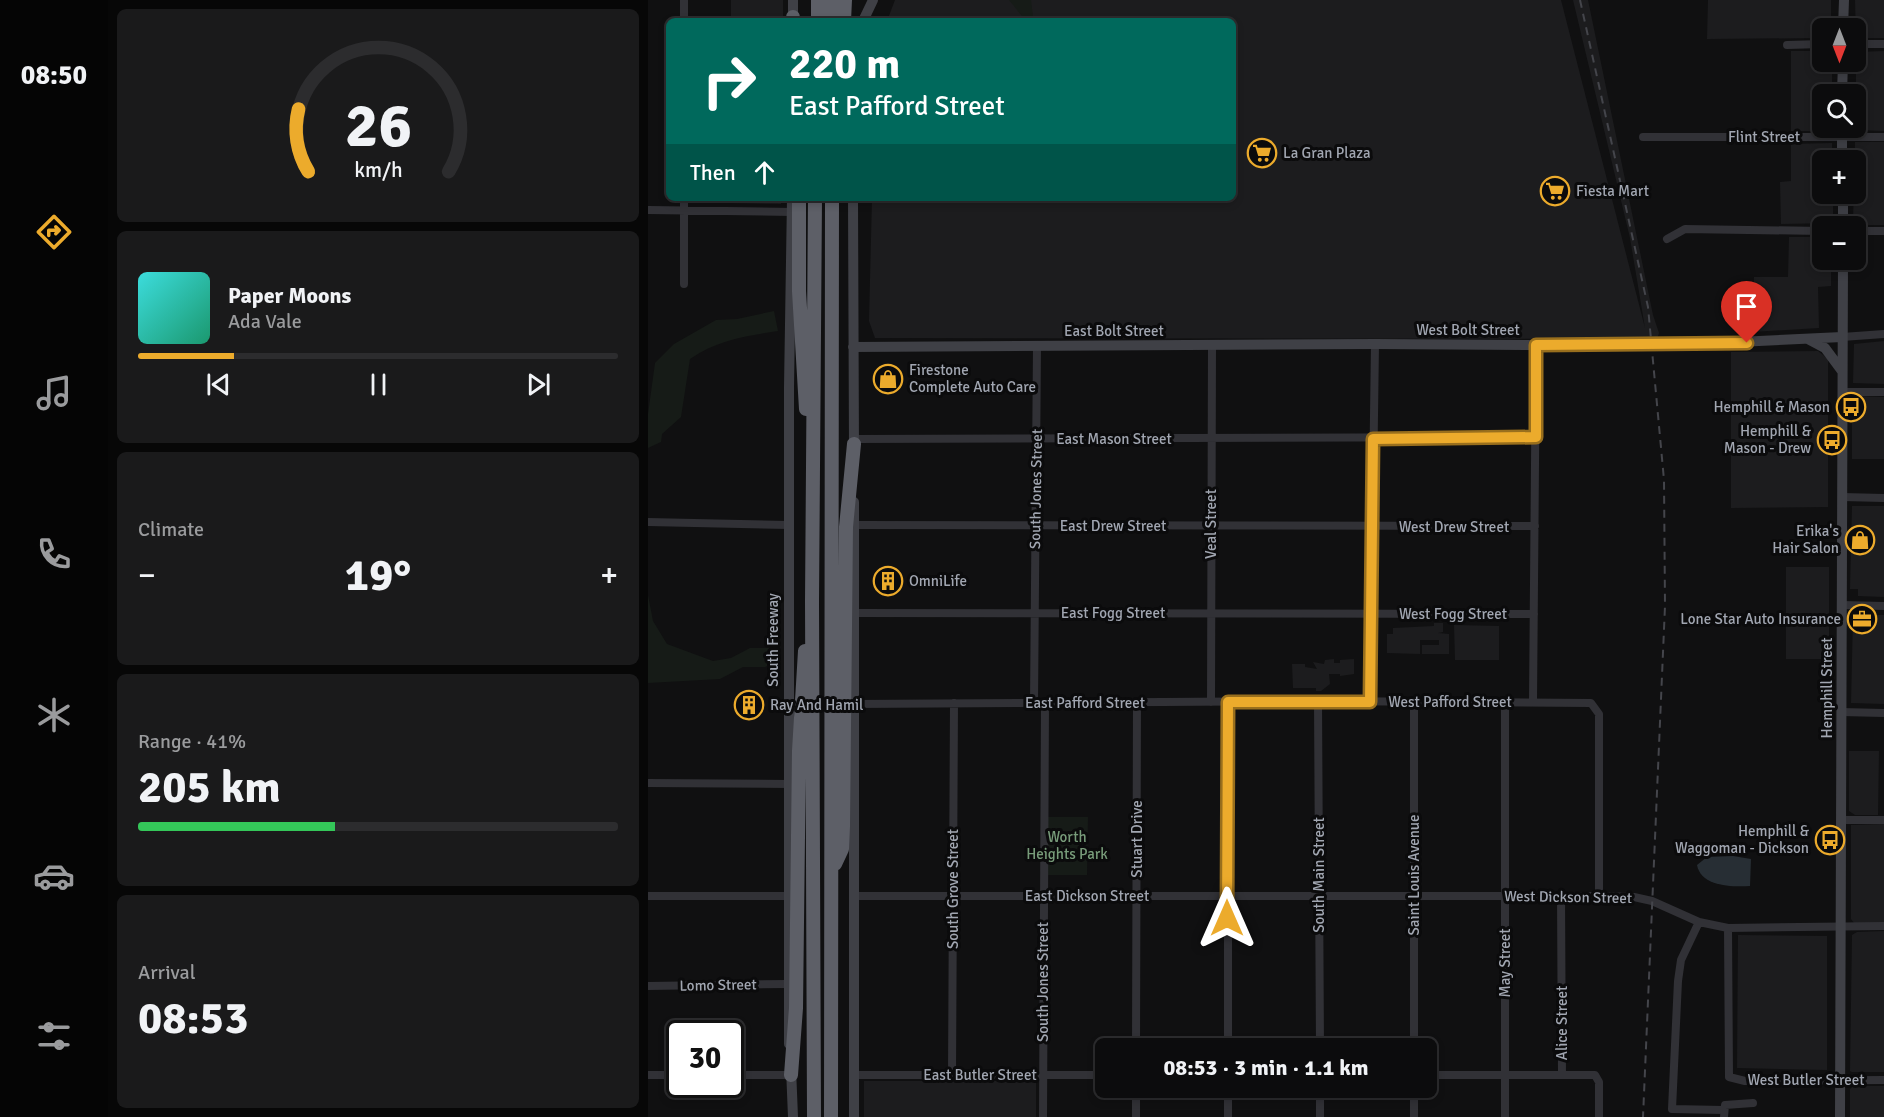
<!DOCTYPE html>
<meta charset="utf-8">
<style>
body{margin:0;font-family:Signika,sans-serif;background:#1a1a1b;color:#f1f3f6;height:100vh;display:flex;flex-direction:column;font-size:22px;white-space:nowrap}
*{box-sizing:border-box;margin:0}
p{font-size:20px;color:#9a9b9d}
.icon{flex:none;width:33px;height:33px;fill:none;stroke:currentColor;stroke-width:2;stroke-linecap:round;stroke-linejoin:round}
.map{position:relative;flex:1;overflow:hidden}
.drawer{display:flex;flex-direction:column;gap:9px;padding:9px;background:#070707;width:540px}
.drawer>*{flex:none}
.top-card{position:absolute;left:18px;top:18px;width:570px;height:183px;border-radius:9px;box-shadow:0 3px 9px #0003,0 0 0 2px #2c2c2e;background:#00695c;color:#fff;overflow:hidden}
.needle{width:39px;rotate:180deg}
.tools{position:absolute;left:1164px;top:18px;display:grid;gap:12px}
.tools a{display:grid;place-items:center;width:54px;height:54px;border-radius:9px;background:#0c0c0d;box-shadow:0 3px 9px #0003,0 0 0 2px #2c2c2e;font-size:30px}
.speed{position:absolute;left:18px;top:1020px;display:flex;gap:12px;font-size:30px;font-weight:700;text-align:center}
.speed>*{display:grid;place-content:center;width:78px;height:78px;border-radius:50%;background:#0c0c0d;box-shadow:0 3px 9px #0003,0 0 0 2px #2c2c2e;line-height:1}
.speed .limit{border:3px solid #111;border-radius:9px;background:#fff;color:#111}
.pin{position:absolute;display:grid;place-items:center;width:51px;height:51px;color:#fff;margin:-62px -26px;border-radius:50% 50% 50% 0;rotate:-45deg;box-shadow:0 0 6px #0007}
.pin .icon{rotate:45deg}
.me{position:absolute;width:66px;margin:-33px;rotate:0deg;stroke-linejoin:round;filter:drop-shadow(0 0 4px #0008)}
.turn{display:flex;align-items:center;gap:21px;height:126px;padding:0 24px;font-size:27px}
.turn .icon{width:78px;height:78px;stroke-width:2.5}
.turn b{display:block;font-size:42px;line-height:51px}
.then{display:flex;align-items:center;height:57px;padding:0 24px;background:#0003;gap:12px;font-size:22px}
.big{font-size:45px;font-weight:700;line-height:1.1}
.drawer .card{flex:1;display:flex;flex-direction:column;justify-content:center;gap:9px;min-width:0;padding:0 21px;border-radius:9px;background:#1a1a1b}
.drawer .dial{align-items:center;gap:0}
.dial svg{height:156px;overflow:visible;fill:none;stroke:#2c2c2e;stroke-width:7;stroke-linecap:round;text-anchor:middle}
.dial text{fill:#f1f3f6;stroke:none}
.song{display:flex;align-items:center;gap:18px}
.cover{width:72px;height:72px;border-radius:9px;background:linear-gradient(135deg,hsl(180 70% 55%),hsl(160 70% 35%))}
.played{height:6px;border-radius:3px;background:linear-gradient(90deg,#ecab2c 20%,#2c2c2e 20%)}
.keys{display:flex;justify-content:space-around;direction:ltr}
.heat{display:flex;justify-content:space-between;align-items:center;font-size:33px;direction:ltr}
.charge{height:9px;border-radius:4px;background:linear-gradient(90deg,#34c759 41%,#2c2c2e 0)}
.trip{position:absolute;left:447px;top:1038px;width:342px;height:60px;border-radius:9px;background:#0c0c0d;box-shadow:0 3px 9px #0003,0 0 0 2px #2c2c2e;font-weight:700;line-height:60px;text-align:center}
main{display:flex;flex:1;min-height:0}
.tabs{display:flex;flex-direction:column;width:108px;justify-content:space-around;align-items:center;background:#050505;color:#9a9b9d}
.tabs .icon{width:42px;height:42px}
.tabs .active{color:#ecab2c}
.tabs b{font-size:27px;color:#f1f3f6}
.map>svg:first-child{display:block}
</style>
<main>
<nav class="tabs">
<b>08:50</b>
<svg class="icon active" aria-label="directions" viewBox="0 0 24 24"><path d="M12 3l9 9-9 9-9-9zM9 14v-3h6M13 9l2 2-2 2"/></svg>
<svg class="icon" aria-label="music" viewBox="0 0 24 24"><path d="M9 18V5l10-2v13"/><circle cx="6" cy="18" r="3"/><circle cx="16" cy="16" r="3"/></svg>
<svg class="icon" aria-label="phone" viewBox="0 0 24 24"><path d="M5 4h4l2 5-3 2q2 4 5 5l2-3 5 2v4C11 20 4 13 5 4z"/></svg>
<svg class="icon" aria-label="climate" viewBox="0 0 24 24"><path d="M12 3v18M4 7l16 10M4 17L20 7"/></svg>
<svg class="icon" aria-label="car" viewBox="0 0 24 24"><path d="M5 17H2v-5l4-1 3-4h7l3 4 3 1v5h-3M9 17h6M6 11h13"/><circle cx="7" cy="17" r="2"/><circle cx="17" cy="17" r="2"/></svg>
<svg class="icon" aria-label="filters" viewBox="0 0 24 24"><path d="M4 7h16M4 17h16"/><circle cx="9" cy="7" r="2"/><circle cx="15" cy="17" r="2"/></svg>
</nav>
<section class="drawer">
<div class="card dial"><svg viewBox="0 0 100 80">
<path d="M14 69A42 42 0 1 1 86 69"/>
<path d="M14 69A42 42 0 0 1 9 37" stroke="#ecab2c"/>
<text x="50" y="56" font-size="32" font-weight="700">26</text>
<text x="50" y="72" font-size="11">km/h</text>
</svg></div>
<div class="card">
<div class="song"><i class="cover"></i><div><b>Paper Moons</b><p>Ada Vale</p></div></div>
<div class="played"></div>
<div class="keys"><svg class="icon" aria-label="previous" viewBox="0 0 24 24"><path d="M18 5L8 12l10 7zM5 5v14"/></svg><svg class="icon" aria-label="pause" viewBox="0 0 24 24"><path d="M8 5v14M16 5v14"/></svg><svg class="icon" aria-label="next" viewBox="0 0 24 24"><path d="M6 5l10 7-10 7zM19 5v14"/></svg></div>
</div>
<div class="card"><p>Climate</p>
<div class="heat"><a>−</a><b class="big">19°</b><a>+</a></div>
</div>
<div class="card"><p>Range · 41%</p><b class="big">205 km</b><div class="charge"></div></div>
<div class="card"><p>Arrival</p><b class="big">08:53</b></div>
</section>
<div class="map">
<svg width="1236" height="1117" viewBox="0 0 1236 1117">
<rect width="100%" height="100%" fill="#101011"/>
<path fill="#1c1c1e" d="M83,0H135V21H83Z
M247,0H913L997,328L982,238L925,0H940L1005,315L1011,333L1009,339L227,338L221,321L224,198H585V21H239Z
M1060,0H1183V28H1174V38L1059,39Z
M1207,0H1236V38H1208Z
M1143,51H1174V62H1184V94H1174V128H1184V131H1143Z
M1236,51V131L1208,130V52Z
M1207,142H1236V225H1207L1205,222Z
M1184,143V160H1174V194H1185V223L1133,224L1132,182L1143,181V144Z
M81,198H133V204L81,203Z
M1141,237H1174V260H1183V286L1170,287L1171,328L1104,332L1106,277H1140Z
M1236,341V384L1205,383L1206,344Z
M1170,351L1180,359V507L1083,508V352Z
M1204,396L1236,397V459H1204Z
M1204,506H1236V597L1210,596V589H1202Z
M1138,567H1181V659H1138Z
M1205,615H1236V704L1203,703Z
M786,623H795V632L790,633L801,634V654H774V645H791V640H772V654L739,653V634H745V628L786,626Z
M806,625L851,626V660H807Z
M686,659V663H692V660L706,659V674L692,676V674H681L682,684L673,691H668V688H645L644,664H657V667L669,669L665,662L676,664L677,660Z
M1201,751H1231L1230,815H1207L1201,811Z
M1236,824V923H1206L1203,919V825Z
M1236,931V1072H1204L1202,1071L1204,935L1209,932Z
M1090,935L1179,936V1070L1089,1068Z
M216,1081H388V1117H216Z
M1205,1086H1236V1117H1202V1089Z"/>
<path fill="#161b17" d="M361,0H383L385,17L393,21H378Z
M126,311L130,331C98,336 69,340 42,359L33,417L14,434L13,442L0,448V414L7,363L26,344L68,320L89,319Z
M0,595L5,621L19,644L65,661L83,658L102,648H123L127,655L125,663L117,667H95L72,679L0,683Z
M399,817H440L439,875H399Z"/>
<path fill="#272e34" d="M1085,856L1103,859L1102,886C1085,887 1053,887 1049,865L1059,857Z"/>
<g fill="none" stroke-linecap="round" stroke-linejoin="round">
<path stroke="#313136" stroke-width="8" d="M36,21V0
M1208,44H1236
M1139,45L1174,44
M995,137H1236
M36,198V284
M0,210L144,212
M1208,231H1236
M1019,239L1037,229L1174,231
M1194,337L1236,334
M1194,392H1236
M206,439L888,437
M1194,497L1236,498
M0,522L141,525
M206,525L887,526
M1194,605L1236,606
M206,613L886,614
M670,701L672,1048
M563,702L564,346
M722,702L727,344
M857,702V1117
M885,702L888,345
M386,703L389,346
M205,704L670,701L943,703L951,714V896
M1193,712L1236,713
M0,783L142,784
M1193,820H1236
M913,895L914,1075
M0,896H140
M208,896H951L986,897L1004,901L1051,922L1080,928L1236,926
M1051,922L1033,960L1030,981L1024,1109L1075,1110
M1080,928L1081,1077L1097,1081L1236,1080
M0,986L139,984
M488,1048L489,702
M580,1048V702
M766,1048V702
M0,1075H32
M82,1075H143
M206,1075H458
M304,1075L306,703
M778,1075H947L951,1082V1117
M672,1088V1117
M395,1117L397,703
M488,1117V1088
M580,1117V1088
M766,1117V1088
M1076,1117L1077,1105L1105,1103"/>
<path stroke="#3f4046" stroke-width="10" d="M145,0V21
M215,21L225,0
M1195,28L1196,0
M1194,94L1195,62
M1194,128V160
M1195,194V226
M205,198L206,451
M1160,339L1177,348L1194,371
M205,347L727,344L1005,346L1194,337
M206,502V1117
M141,1044V387L144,198
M143,1068L145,1117
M1192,1117L1195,260"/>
<path stroke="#5d5f67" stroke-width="14" d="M183,0V21
M145,17V21
M170,21V0
M196,21L197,0
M151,198V291L158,409
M187,864L194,849L195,826L198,527L206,444
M143,1075L148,1008L151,751L157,651
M166,1117L164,602L167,198
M183,1117L184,198"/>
<path stroke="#44454b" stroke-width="2" stroke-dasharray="8 6" stroke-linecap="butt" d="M932,0L1000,307L1016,480L1017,606L995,1117"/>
</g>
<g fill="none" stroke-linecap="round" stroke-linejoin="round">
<g stroke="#996f1d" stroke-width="15">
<path id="route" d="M579,918L580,702H722L725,439L888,437V345L1099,343"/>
</g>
<use href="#route" stroke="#ecab2c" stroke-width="10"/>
</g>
<defs>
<g id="supermarket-ring" transform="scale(1.5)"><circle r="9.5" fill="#0b0b0c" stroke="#ecab2c" stroke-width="1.5"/><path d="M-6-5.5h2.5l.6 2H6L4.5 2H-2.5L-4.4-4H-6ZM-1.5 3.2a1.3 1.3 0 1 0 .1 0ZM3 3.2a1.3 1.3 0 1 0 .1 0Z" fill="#ecab2c"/></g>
<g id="shop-ring" transform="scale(1.5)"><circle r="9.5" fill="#0b0b0c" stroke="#ecab2c" stroke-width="1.5"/><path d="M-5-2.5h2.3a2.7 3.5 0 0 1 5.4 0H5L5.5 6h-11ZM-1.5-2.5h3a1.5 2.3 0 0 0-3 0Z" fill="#ecab2c"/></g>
<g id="bus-ring" transform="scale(1.5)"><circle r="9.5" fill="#0b0b0c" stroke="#ecab2c" stroke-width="1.5"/><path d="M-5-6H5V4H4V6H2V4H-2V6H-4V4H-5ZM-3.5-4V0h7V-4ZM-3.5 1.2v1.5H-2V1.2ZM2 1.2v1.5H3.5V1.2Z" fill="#ecab2c"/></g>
<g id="building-ring" transform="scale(1.5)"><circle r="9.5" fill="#0b0b0c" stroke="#ecab2c" stroke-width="1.5"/><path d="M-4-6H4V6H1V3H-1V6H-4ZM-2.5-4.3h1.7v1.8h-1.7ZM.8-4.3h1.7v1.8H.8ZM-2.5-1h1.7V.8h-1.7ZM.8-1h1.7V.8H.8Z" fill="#ecab2c"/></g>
<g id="office-ring" transform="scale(1.5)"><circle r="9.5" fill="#0b0b0c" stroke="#ecab2c" stroke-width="1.5"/><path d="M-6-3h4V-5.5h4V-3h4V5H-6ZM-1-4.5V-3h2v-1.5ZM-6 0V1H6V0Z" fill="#ecab2c"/></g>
</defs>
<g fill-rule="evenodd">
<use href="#supermarket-ring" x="614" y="153"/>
<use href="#supermarket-ring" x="907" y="191"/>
<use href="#shop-ring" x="240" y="379"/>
<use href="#bus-ring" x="1203" y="407"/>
<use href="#bus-ring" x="1184" y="440"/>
<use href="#shop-ring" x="1212" y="540"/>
<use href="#building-ring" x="240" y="581"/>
<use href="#office-ring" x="1214" y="619"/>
<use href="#building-ring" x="101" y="705"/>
<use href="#bus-ring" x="1182" y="840"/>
</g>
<g text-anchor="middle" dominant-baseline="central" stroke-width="6" stroke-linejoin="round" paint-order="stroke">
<g font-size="15" fill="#a1a6b1" stroke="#0b0b0c">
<text x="1116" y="137">Flint Street</text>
<text x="820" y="330">West Bolt Street</text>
<text x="466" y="331">East Bolt Street</text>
<text x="466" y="439">East Mason Street</text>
<text transform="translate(388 489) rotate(-89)">South Jones Street</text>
<text transform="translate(563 524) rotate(-90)">Veal Street</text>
<text x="465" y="526">East Drew Street</text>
<text x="806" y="527">West Drew Street</text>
<text x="465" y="613">East Fogg Street</text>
<text x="805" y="614">West Fogg Street</text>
<text transform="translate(125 640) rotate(-90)">South Freeway</text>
<text transform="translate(1179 688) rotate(-90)">Hemphill Street</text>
<text x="802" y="702">West Pafford Street</text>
<text x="437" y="703">East Pafford Street</text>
<text transform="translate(489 839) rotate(-90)">Stuart Drive</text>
<text transform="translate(671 875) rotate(-90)">South Main Street</text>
<text transform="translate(766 875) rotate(-90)">Saint Louis Avenue</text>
<text transform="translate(305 889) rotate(-90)">South Grove Street</text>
<text x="439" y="896">East Dickson Street</text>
<text transform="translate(920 897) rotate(1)">West Dickson Street</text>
<text transform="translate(857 963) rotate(-90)">May Street</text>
<text transform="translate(395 982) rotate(-90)">South Jones Street</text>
<text transform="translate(70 985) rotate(-1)">Lomo Street</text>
<text transform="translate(914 1023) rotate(-90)">Alice Street</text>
<text x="332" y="1075">East Butler Street</text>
<text x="1158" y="1080">West Butler Street</text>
</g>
<g font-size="15" fill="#a1a6b1" stroke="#0b0b0c" text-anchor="start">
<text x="635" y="153">La Gran Plaza</text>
<text x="928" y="191">Fiesta Mart</text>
<text x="261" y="370">Firestone<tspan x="261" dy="17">Complete Auto Care</tspan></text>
<text x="1182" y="407" text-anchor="end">Hemphill &amp; Mason</text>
<text x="1163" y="431" text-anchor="end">Hemphill &amp;<tspan x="1163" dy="17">Mason - Drew</tspan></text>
<text x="1191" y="531" text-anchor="end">Erika's<tspan x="1191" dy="17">Hair Salon</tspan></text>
<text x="261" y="581">OmniLife</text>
<text x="1193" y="619" text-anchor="end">Lone Star Auto Insurance</text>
<text x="122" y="705">Ray And Hamil</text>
<text x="1161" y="831" text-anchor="end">Hemphill &amp;<tspan x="1161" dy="17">Waggoman - Dickson</tspan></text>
</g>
<g font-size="15" fill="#789c7a" stroke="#0b0b0c">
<text x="419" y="837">Worth<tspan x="419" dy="17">Heights Park</tspan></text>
</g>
</g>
</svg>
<div class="tools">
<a><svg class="needle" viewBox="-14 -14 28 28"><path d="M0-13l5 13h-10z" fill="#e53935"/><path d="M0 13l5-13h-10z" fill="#9a9b9d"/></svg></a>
<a><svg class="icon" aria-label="search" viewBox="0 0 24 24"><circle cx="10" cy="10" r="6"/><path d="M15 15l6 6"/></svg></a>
<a>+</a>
<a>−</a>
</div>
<div class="speed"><div class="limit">30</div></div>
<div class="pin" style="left:1099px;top:343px;background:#d93025"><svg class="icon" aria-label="arrive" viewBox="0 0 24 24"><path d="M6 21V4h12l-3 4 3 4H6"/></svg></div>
<svg class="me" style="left:579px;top:918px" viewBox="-20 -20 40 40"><path d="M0-17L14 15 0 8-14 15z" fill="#ecab2c" stroke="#fff" stroke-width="4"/></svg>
<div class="trip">08:53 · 3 min · 1.1 km</div>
<div class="top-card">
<div class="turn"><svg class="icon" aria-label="right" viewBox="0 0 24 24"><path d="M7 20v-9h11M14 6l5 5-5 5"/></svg><div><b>220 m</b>East Pafford Street</div></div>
<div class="then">Then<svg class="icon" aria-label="ahead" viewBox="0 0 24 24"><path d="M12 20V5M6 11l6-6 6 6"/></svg></div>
</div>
</div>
</main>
